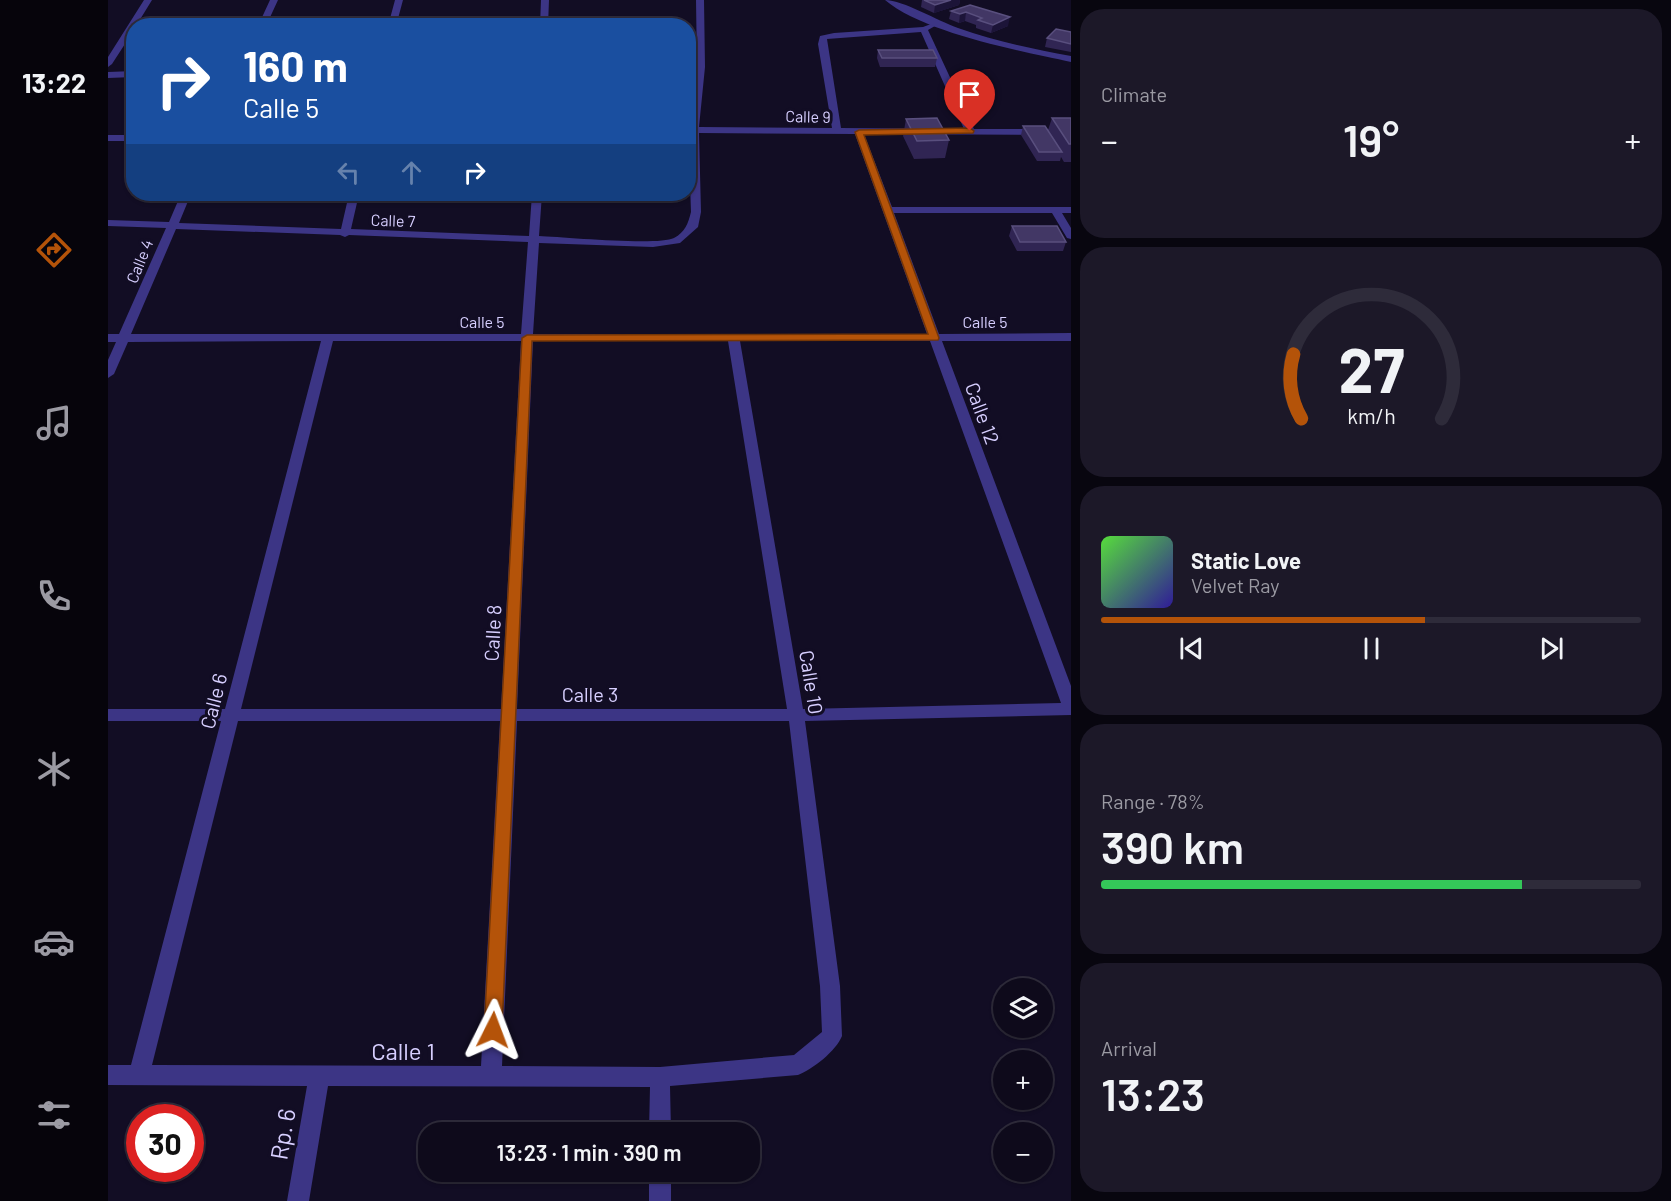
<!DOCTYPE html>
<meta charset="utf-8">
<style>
body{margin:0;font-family:Barlow,sans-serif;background:#1c1828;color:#f1f3f6;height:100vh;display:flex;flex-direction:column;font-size:22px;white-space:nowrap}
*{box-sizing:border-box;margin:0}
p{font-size:20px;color:#9b9aa3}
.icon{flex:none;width:33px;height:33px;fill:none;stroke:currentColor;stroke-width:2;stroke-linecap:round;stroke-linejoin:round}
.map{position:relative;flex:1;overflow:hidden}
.side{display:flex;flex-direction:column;gap:9px;padding:9px;background:#08060f;width:600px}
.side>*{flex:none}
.hud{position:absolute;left:18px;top:18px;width:570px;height:183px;border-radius:24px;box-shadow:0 2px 4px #0004,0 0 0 2px #2e2b3a;background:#1a4fa0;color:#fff;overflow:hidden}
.tools{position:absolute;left:885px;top:978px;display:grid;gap:12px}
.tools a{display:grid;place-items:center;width:60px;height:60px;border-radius:50%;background:#0e0a1b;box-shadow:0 2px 4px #0004,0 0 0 2px #2e2b3a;font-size:30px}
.speed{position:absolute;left:18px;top:1104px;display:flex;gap:12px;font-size:30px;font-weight:700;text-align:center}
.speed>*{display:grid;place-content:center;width:78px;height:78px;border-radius:50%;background:#0e0a1b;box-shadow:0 2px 4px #0004,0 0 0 2px #2e2b3a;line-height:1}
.speed .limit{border:9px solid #d22;background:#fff;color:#111}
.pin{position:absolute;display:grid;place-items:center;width:51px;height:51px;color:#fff;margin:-62px -26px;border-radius:50% 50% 50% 0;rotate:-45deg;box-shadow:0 0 6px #0007}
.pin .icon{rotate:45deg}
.me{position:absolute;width:66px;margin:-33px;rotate:3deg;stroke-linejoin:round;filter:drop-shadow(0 0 4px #0008)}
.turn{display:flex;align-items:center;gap:21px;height:126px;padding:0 18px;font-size:27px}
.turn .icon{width:78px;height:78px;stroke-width:2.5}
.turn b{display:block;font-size:42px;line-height:51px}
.lanes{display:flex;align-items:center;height:57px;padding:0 18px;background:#0003;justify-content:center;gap:30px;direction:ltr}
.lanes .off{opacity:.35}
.big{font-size:45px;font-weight:600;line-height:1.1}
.side .widget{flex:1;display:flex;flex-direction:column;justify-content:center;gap:9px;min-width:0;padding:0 21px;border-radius:24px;background:#1c1828}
.side .dial{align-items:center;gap:0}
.dial svg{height:156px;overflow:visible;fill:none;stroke:#2e2b3a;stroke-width:7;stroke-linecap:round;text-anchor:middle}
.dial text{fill:#f1f3f6;stroke:none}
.song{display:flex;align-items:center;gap:18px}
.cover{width:72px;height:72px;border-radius:9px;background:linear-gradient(135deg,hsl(110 70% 55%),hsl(250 70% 35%))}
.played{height:6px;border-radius:3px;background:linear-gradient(90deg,#b45309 60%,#2e2b3a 60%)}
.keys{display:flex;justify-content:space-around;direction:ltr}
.heat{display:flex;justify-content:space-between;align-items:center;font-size:33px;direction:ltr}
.charge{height:9px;border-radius:4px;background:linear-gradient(90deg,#34c759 78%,#2e2b3a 0)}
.trip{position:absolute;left:310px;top:1122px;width:342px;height:60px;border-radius:24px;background:#0e0a1b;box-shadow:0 2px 4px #0004,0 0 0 2px #2e2b3a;font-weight:600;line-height:60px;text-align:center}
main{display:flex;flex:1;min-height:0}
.tab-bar{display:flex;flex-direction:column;width:108px;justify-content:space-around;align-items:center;background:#06040b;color:#9b9aa3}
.tab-bar .icon{width:42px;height:42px}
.tab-bar .current{color:#b45309}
.tab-bar b{font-size:27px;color:#f1f3f6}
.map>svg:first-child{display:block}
</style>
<main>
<nav class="tab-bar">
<b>13:22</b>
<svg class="icon current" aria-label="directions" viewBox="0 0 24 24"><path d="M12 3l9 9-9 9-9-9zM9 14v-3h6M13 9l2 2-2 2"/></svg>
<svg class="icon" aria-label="music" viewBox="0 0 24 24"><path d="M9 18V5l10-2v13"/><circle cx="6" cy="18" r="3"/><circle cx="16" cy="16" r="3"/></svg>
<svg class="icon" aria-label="phone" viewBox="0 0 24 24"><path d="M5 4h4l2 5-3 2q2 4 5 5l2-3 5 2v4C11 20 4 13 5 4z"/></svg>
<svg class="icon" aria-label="climate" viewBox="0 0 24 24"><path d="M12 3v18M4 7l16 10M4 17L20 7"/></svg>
<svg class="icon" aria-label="car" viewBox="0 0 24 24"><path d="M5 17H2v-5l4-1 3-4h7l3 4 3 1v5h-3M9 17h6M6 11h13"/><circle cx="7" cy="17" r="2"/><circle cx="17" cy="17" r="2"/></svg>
<svg class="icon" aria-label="filters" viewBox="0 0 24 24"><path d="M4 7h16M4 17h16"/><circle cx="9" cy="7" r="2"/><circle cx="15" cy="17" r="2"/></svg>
</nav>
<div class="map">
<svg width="963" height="1201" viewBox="0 0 963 1201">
<rect width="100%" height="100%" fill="#120d24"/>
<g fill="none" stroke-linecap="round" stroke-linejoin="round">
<path fill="#3c3585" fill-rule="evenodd" d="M36,0H44L28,26H26V30L4,64L0,67V57Z
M162,0H170L158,26H150Z
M287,0H295L288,26H280Z
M433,0H441L440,26H432Z
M588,0H596L597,67L591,127L724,128L710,44L712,36L726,33L815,27L823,24L827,26L820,30L866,129H963V135L756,134L784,207H963V213H954L963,228V239L959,238L944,213H786L831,334L963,333V341H834L963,686V715L697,721L732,986L734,1036C728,1051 705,1069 690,1075L562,1086L563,1132H541L542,1087L220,1086L201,1201H179L199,1086L0,1085V1065H23L113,721H0V709H117L213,341L20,342L6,374L0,378V360L8,342H0V334H11L58,228L0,226V220L61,222L73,194H83L71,223L233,229L241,194H251L243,229L421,236L424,194H434L431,236C455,237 550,246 566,238C577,232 580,224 583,212L580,127L589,67ZM813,32L856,129L733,128L719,39ZM591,133L747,134L819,334H425L431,243L545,247L572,243L590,227L593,212ZM68,229L232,235L237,237L241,235L420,242L413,334H23ZM225,341H413L393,709H133ZM425,341H620L679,709H409ZM632,341H822L953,703L695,709ZM130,721H392L373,1066L44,1065ZM409,721H681L712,986L714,1032L686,1055L552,1067L394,1066Z
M26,71V77L0,78V72Z
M0,135H26V141H0Z
M541,1172H563V1201H541Z"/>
<path fill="#3c3585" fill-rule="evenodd" d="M777,0C795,0 830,21 850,28C887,41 925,49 963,56V62C912,51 816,33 777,0Z"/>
</g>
<path fill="#302553" d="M814,0H852L851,5L826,13L813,7Z
M862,5L900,26L883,33L868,28V25L857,21L851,23L841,19L843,11Z
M963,32V52L937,47L939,38Z
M770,50L829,58L827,67H772L769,58Z
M944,118H963V162H956L953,157L952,161H929L913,135L915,126L940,130Z
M798,119L841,140L837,158L806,159L795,136Z
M904,226L958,242L955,251H909L901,236Z"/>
<path fill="#1c1438" d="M843,0H852L851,5L826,13L827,5Z
M858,12L857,21L851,23L852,14Z
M902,17L900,26L883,33L885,25Z"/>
<path fill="#423765" stroke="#594f7e" stroke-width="1.5" d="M816,0H843L827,5Z
M862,5L902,17L885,25L870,20L874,18L858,12L852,14L843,11Z
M948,29L963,32V44L939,38Z
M770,50H825L829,58H774Z
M829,118L841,140L809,141L798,119Z
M944,118H963V144H961Z
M915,126H937L954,152H931Z
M904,226H949L958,242H912Z"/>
<path fill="#b45309" stroke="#753606" stroke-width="1.5" d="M862,128L866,131L865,133L756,135L831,338L830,340L424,341L394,1030L392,1036L385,1039L379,1036L376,1030L414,338L419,335L820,334L747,132L751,130Z"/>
<g text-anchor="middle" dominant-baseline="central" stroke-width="6" stroke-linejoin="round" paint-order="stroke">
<g font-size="16" fill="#d7cfff" stroke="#120d24">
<text transform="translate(700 116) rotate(1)">Calle 9</text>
<text transform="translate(285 220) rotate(2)">Calle 7</text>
<text transform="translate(31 261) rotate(-68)">Calle 4</text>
<text x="374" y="321">Calle 5</text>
<text x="877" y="321">Calle 5</text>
</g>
<g font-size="20" fill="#d7cfff" stroke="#120d24">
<text transform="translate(875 413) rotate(70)">Calle 12</text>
<text transform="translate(384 633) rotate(-87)">Calle 8</text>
<text transform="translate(704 682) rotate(81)">Calle 10</text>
<text x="482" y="694">Calle 3</text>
<text transform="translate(105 701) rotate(-76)">Calle 6</text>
</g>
<g font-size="24" fill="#d7cfff" stroke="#120d24">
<text x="295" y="1050">Calle 1</text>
<text transform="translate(174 1134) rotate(-80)">Rp. 6</text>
</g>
</g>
</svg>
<div class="tools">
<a><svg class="icon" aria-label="layers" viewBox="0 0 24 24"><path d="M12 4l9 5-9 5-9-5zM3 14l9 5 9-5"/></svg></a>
<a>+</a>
<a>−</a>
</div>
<div class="speed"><div class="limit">30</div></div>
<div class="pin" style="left:862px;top:131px;background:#d93025"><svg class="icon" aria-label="arrive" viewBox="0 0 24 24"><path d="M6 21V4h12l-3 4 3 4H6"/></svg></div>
<svg class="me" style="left:385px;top:1030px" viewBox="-20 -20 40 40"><path d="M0-17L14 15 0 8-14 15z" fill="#b45309" stroke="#fff" stroke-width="4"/></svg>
<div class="trip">13:23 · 1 min · 390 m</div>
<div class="hud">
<div class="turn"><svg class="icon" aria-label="right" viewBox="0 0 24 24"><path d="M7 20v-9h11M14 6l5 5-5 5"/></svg><div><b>160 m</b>Calle 5</div></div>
<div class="lanes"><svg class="icon off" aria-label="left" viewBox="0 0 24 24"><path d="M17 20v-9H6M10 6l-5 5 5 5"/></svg><svg class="icon off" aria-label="ahead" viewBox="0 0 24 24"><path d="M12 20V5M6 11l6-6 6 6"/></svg><svg class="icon" aria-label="right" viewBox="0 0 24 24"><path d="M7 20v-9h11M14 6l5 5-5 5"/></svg></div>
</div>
</div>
<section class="side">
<div class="widget"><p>Climate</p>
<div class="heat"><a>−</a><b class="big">19°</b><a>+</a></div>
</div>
<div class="widget dial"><svg viewBox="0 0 100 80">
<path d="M14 69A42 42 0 1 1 86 69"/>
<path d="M14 69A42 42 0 0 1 10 36" stroke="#b45309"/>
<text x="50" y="56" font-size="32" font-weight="700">27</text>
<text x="50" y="72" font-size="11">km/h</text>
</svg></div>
<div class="widget">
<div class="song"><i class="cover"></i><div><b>Static Love</b><p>Velvet Ray</p></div></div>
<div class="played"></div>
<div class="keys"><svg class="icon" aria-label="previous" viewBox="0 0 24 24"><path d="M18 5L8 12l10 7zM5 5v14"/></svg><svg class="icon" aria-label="pause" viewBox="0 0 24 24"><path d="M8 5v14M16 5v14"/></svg><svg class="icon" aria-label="next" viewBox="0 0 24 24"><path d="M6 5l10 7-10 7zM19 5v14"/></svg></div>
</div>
<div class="widget"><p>Range · 78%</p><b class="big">390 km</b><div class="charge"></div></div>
<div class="widget"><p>Arrival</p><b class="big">13:23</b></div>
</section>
</main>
